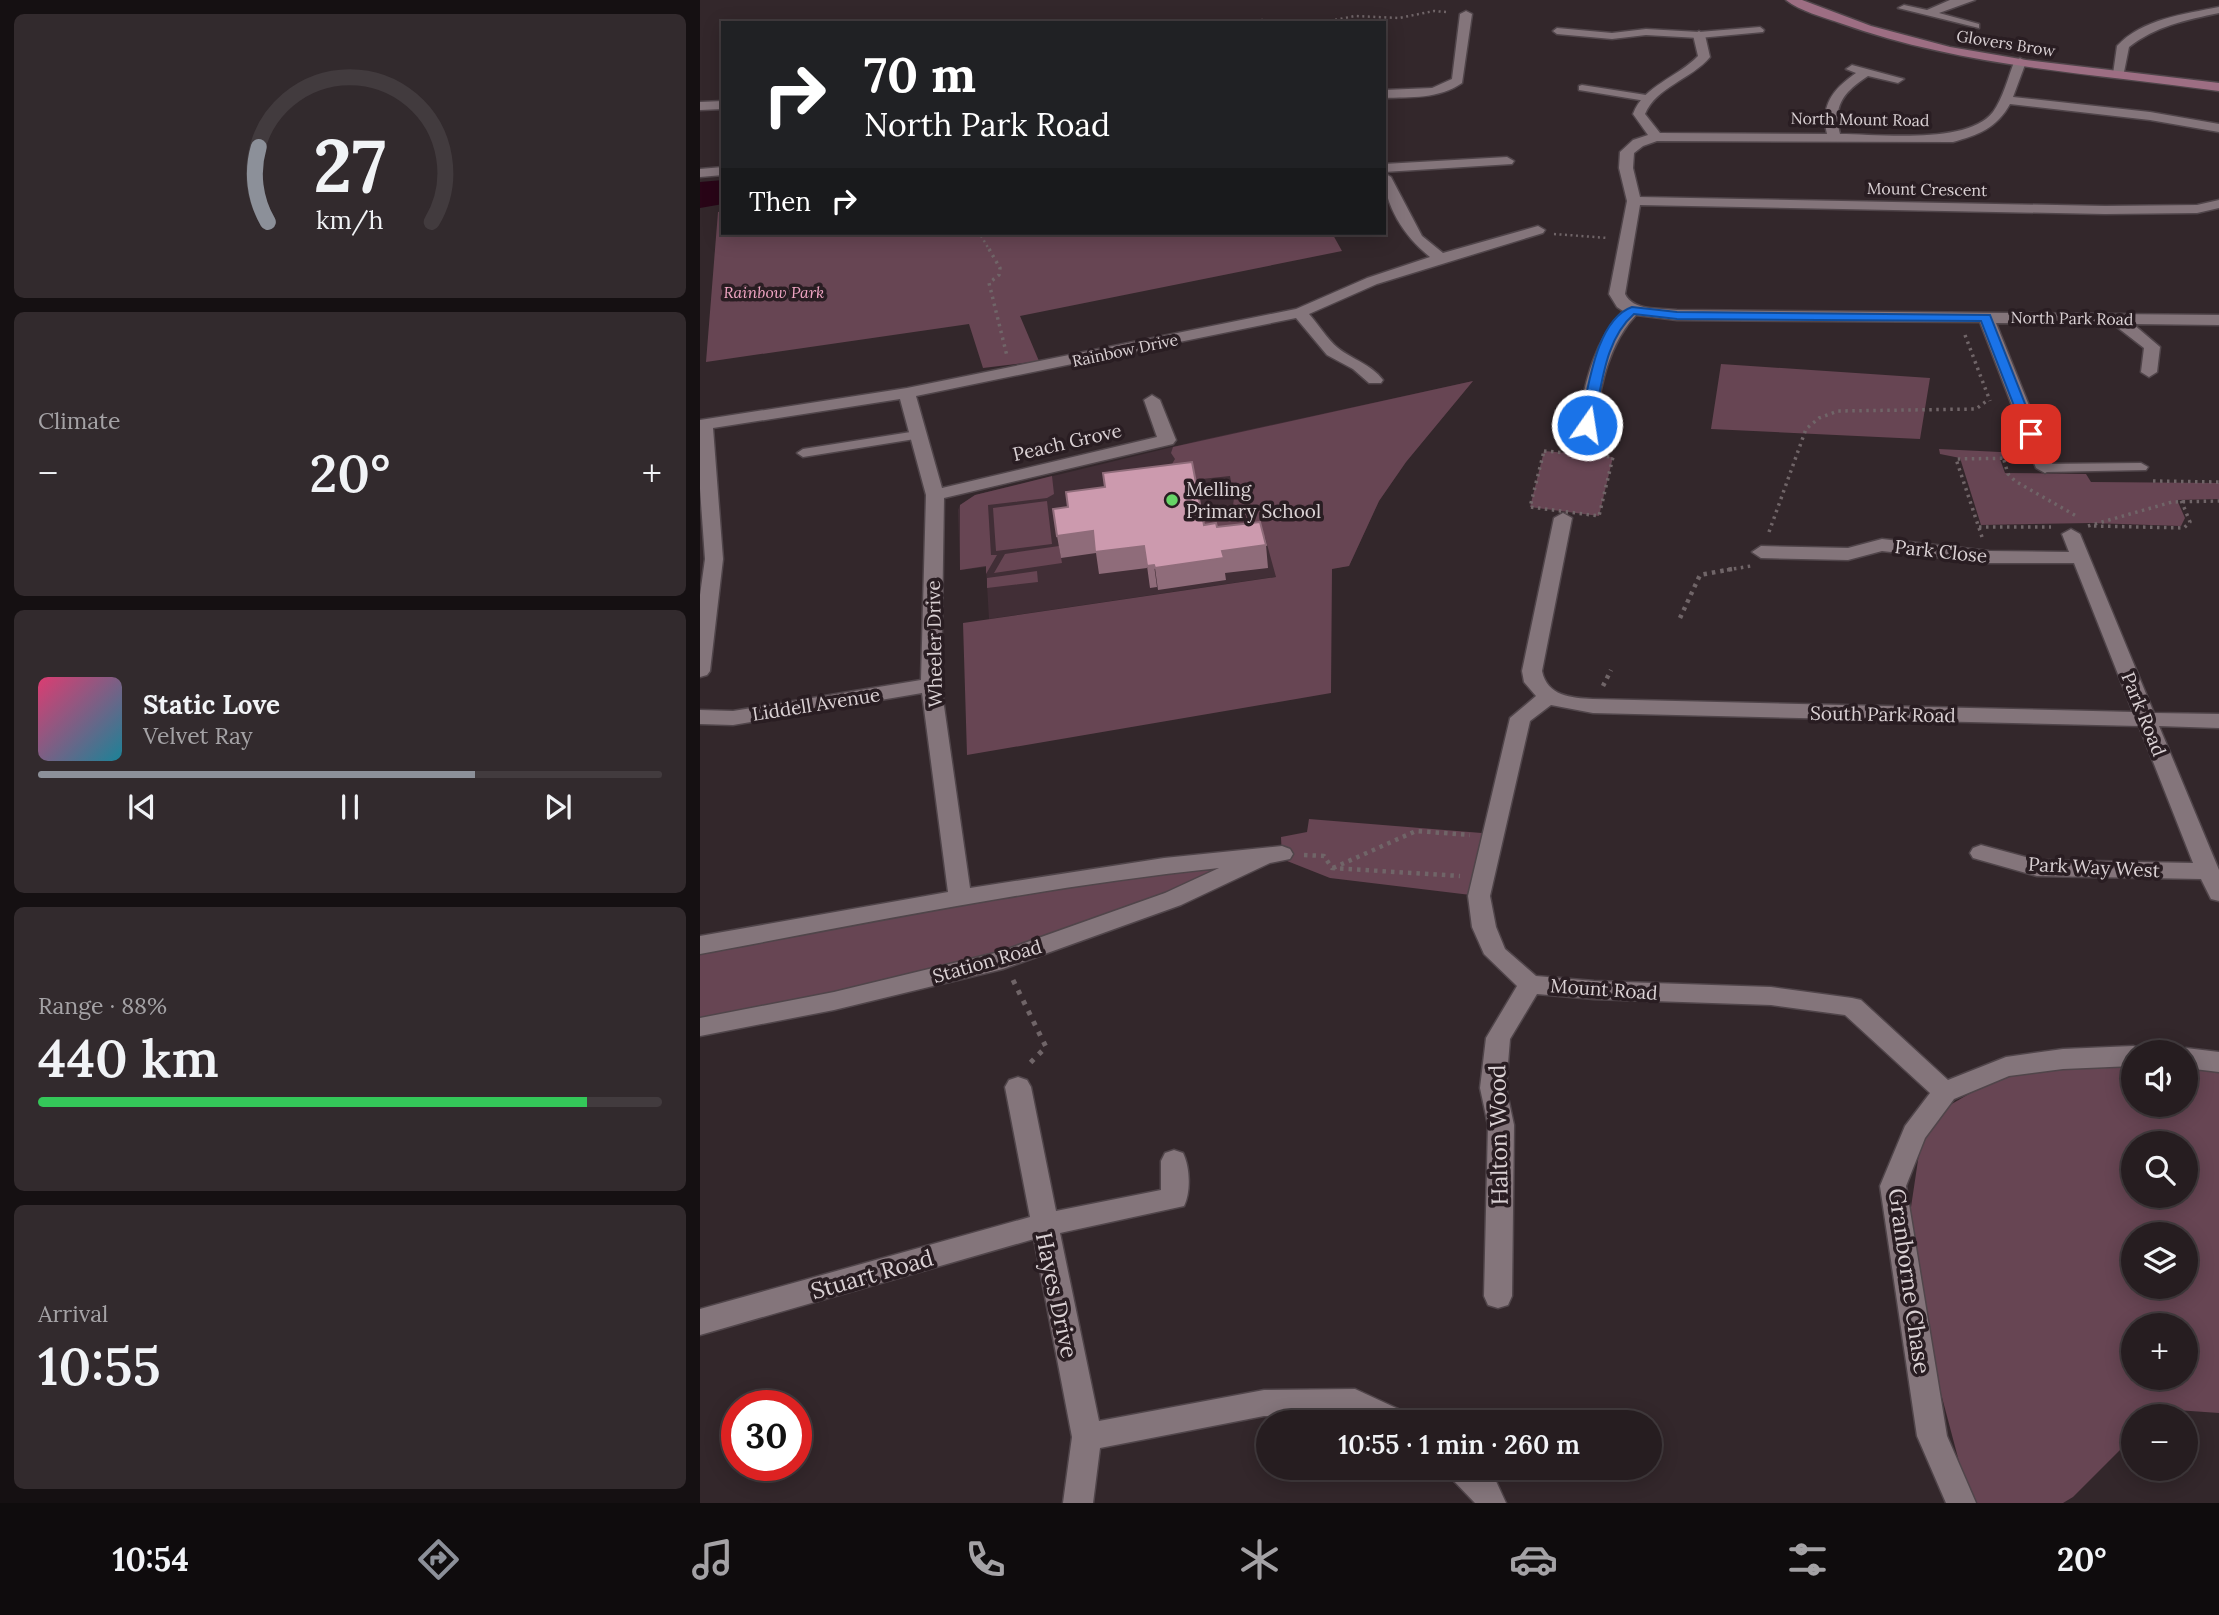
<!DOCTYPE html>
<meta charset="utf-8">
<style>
body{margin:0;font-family:Lora,serif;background:#322a2d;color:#f1f3f6;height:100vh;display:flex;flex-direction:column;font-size:26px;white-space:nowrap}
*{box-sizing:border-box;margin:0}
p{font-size:23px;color:#a4a2a5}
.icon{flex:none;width:38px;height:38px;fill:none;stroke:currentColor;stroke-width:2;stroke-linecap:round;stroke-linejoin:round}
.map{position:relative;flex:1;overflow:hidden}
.sheet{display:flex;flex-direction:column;gap:14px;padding:14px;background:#151012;width:700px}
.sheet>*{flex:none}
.top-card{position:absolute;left:21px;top:21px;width:665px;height:214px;border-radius:0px;box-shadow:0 4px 18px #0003,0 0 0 2px #423b3e;background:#202124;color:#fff;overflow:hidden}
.buttons{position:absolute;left:1421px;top:1040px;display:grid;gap:14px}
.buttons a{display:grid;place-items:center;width:77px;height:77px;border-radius:50%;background:#261d20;box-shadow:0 4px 18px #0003,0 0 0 2px #423b3e;font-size:35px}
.speed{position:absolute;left:21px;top:1390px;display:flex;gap:14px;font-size:35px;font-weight:700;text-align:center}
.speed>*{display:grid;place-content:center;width:91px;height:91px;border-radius:50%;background:#261d20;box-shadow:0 4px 18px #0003,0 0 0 2px #423b3e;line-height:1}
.speed .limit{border:10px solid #d22;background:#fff;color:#111}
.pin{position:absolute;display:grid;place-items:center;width:60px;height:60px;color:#fff;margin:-30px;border-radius:14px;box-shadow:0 4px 10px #0006}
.me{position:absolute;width:77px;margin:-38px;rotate:13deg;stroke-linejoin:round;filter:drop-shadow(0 0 5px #0008)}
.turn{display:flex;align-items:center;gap:24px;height:147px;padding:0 28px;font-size:32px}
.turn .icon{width:91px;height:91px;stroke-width:2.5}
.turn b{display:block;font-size:49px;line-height:60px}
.then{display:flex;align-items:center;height:66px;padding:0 28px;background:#0003;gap:14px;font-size:26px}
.big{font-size:52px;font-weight:600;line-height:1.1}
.sheet .widget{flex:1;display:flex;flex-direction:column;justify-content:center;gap:10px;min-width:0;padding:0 24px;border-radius:10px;background:#322a2d}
.sheet .dial{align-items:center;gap:0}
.dial svg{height:182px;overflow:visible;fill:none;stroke:#423b3e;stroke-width:7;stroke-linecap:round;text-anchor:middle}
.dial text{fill:#f1f3f6;stroke:none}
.song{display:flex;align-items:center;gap:21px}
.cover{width:84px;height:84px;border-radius:10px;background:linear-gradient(135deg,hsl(340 70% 55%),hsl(190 70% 35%))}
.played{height:7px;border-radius:4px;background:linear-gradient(90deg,#8c9099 70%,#423b3e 70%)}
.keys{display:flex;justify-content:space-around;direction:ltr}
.heat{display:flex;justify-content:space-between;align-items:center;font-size:38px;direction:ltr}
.charge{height:10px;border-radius:5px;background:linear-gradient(90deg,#34c759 88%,#423b3e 0)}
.trip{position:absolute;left:556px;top:1410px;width:406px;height:70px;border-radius:35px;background:#261d20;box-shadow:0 4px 18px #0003,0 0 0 2px #423b3e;font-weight:600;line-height:70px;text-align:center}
.tabs{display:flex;height:112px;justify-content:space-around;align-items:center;background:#0f0c0d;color:#a4a2a5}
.tabs .icon{width:49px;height:49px}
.tabs .active{color:#8c9099}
.tabs b{font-size:32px;color:#f1f3f6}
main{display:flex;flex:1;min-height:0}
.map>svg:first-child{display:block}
</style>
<main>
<section class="sheet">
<div class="widget dial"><svg viewBox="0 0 100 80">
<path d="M14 69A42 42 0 1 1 86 69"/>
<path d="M14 69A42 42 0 0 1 10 36" stroke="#8c9099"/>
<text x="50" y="56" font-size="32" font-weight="700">27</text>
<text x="50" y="72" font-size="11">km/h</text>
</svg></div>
<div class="widget"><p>Climate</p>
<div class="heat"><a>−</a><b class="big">20°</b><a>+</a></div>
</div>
<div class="widget">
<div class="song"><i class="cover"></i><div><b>Static Love</b><p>Velvet Ray</p></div></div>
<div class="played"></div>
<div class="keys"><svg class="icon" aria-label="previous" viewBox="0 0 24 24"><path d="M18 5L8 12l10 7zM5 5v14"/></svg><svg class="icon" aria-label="pause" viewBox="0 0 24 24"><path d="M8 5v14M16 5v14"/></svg><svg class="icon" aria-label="next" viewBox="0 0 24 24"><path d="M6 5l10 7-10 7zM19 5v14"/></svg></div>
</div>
<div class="widget"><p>Range · 88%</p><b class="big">440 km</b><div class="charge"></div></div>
<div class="widget"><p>Arrival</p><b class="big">10:55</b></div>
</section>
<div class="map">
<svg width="1519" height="1503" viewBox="0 0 1519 1503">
<rect width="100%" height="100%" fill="#33272b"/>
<path fill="#412e36" d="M773,381L706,462L679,501L649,566L289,619L286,567L260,570L258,510L260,505L275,495L501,440Z"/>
<path fill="#674553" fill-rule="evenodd" d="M23,211V233H632L642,251L320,316L339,361L283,368L269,324L6,362L18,212Z
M1021,364L1230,378L1220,439L1011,429Z
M773,381L706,462L679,501L649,566L632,569L631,693L267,755L263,623L576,577L565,537L503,544L499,518L532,514L534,498L530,476L492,480L472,464L475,459L471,453L473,447Z
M1239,449L1320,453L1315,457L1300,459L1305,473L1386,474L1391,482L1519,483V499L1477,500L1485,518L1481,526L1391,523L1281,525L1260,458L1240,454Z
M844,451L913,457L899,516L830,507Z
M352,476L354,494L347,498L288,505L291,555H297L286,574V566L260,570V505L275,495Z
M347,501L352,544L296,551L293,508Z
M359,546L362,563L294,573L305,554Z
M337,571L338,582L287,588V578Z
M609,819L794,834L779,896L630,878L582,859L581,837L607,832Z
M563,857L387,930L81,1011L0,1025V953L464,866Z
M1486,1063H1519V1413L1462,1409L1455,1416H1433V1437L1373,1497L1363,1503H1270L1204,1254L1224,1120L1319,1065L1433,1064V1104H1486ZM1433,1143H1486V1195H1433ZM1433,1234H1486V1286H1433ZM1433,1325H1486V1377H1433Z"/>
<path fill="#290517" d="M23,180V204L0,208V182Z"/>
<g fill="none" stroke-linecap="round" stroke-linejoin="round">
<g stroke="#50454a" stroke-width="3">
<path id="service" d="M1060,27L1064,30L1063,32L999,38L946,35L912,39L857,34L853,31L857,28L912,33L946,29L999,32Z
M882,85L946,95L951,98L946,101L879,90V86Z
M217,431L221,432V438L103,457L97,453L103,449Z
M1441,463L1448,467L1446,470L1345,472L1338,468L1345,464Z"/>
</g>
<g stroke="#50454a" stroke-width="3">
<path id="minor" d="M1250,0H1275L1239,13L1279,24V28L1198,8L1204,5L1227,10Z
M1519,7V13C1486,20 1456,26 1429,47L1423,77H1415L1413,74L1417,46C1442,19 1484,14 1519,7Z
M766,11L772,14L762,83C739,99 711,97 684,98V90L732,88L752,79L760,14Z
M999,31L1005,35L1010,57C992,79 956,87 945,114L960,133L1127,134C1120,105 1133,89 1156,73L1146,69L1152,65L1204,79L1198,83L1168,76C1145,91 1132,105 1140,134C1178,134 1268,145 1293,112C1303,98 1308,78 1314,62L1320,58L1326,62L1313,97L1450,112L1519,124V132L1450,120L1310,104C1297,128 1278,135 1253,142L957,141L943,146L934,153L933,168L940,197L1405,206L1497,205L1519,200V208L1497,213L1405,214L940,205L925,294C933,311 959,308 977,310L1519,315V325L1433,324L1460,347L1457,372L1449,377L1441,372L1444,348L1413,324L1296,323L1354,468L1345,473L1336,468L1280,322L977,320L936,315C902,351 899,404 889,450L880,455L874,454L871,450C883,402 887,348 923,311L917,307L909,294L927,201L919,168L920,152L933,140L948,135L933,114C944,85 977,78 998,56L993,35Z
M23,101V109L0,110V102Z
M807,157L814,161L812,164L684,172V164Z
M23,167V175L0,177V169Z
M684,173L691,177L722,236L743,253L838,226L845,230L843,233L677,284L609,314C619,325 627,339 638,348C653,360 671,364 683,380L681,383H669L653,369L627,355L596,318L216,396L242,488L457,437L444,400L452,395L460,400L476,440L473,444L244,498L241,685L270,888L464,858L582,846L590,849L593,854L590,859L570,863L481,905L303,969L134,1010L0,1036V1018L134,992L299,952L465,893L519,868C345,886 172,922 0,954V936L248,892L222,693L33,725L0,724V710L33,711L221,680L226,495L200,399L13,428L23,559L10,671L7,675L0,677V595L5,559L0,489V420L207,388L596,309L667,278L730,257C705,237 684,206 684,173Z
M863,513L872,518L842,671C847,696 871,698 893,699L1433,712L1374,563H1289L1182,551L1148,560L1061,558L1052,552L1061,546L1148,548L1182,539L1289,551L1369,552L1362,534L1371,529L1380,534L1454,713L1519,714V728L1459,726L1519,870V901L1511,899L1501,879L1337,876L1273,858L1270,853L1273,848L1281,845L1337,860L1493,863L1439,726L893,713L851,705L830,721L790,896L796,927L805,949L836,976L894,981L1071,987L1152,998L1161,1000L1248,1080L1306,1057L1363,1049L1433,1046L1442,1049L1443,1052H1433V1066L1363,1069L1309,1076L1254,1099L1225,1138L1206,1186L1247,1436L1276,1503H1246L1217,1436L1180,1186L1205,1126L1230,1093L1145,1015L1071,1005L894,999L837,994L810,1039L806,1088L814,1125L812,1296L808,1305L798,1308L788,1305L784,1296L788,1125L780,1088L786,1038L817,986L784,954L772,927L768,896L810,718L836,696L824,682L822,671L854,518Z
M1486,1048L1519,1052V1072L1486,1068V1052H1477Z
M318,1077L327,1080L331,1087L356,1211L461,1190V1161L465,1153L474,1150L483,1153C490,1167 491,1192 484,1206L360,1233L399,1421L564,1390L655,1389L707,1413L712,1423H667L652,1415L564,1416L400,1448L393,1503H363L372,1437L334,1239L0,1335V1309L330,1217L305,1087L309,1080Z
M747,1468H784L795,1479L806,1503H775L751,1478Z"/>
</g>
<g stroke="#50454a" stroke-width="3">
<path id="secondary" d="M1086,0H1102L1171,26L1250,47L1326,60L1519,83V91C1392,73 1262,67 1140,23C1123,17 1100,11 1086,0Z"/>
</g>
<path stroke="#706568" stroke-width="2.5" stroke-dasharray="2 3.5" stroke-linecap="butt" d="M499,23H522
M545,23L562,20L585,23
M619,23L655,16L699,18L734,11L746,12
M271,233L280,234L290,251
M854,234L908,238"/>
<path stroke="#706568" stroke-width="3.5" stroke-dasharray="2.5 4.5" stroke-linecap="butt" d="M289,249L300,268L299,275L289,283L307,356
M1265,335L1290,401
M844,451L913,457L899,516L830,507Z
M1304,460L1308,474L1315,481L1378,517
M1453,481L1519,482
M1388,526L1472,502L1519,501
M1394,526L1484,528L1490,522L1481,500
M1279,527H1351
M1069,532L1106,429L1119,418L1138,411L1276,409L1288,400
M1282,537L1256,459L1319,458
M1027,570L1051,566"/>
<path stroke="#706568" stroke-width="4.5" stroke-dasharray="3.5 5" stroke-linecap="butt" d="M980,618L1000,575L1037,568
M903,686L911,670
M604,855L624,856L632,868L760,876
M633,868L716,831L770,835"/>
<path stroke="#706568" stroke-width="5" stroke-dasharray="4.5 7" stroke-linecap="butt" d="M313,980L346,1047L326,1067"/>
<use href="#service" fill="#84757b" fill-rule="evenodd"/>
<use href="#minor" fill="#84757b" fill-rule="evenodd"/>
<use href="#secondary" fill="#9d6e83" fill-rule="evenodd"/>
</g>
<path fill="#8f6c7a" d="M393,531L444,546L447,568L399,574L396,553L361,558L357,536Z
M566,545L568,568L525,573L526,580L458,590L455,568L522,551Z
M454,565L457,587L450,588L447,566Z"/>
<path fill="#cc9aae" stroke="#8f6c7a" stroke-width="2" d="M492,462L504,525L516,523L517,527L560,522L566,545L522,551L524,558L455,568L454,565L447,566L444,546L395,552L393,531L357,536L353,509L368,507L366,492L405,487L403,473Z"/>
<path fill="#1a73e8" stroke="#114b97" stroke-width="2" d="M932,307L977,312L1290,315L1337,434L1331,438L1325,434L1281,321L977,319L934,314C904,340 902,387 893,425L891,427H882L880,425C888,391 895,320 932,307Z"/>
<circle fill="#66d466" stroke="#291d22" stroke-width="2.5" cx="472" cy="500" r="7"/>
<g text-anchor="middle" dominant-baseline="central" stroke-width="7" stroke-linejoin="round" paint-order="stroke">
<g font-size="16" fill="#dad1d4" stroke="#291d22">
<text transform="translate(1306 43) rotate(9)">Glovers Brow</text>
<text transform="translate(1160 119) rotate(1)">North Mount Road</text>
<text transform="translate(1227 189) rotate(1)">Mount Crescent</text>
<text transform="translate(1372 318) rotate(1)">North Park Road</text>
<text transform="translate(425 350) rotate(-12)">Rainbow Drive</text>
</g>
<g font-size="16" font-style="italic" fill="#f0a5c3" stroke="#291d22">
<text x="74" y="292">Rainbow Park</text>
</g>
<g font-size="19" fill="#dad1d4" stroke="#291d22">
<text transform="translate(367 442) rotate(-13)">Peach Grove</text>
<text transform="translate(1241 551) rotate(6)">Park Close</text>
<text transform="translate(234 644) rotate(-91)">Wheeler Drive</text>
<text transform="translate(116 704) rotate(-9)">Liddell Avenue</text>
<text transform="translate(1183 714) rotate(1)">South Park Road</text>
<text transform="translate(1444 714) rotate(68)">Park Road</text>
<text transform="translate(1394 867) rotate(3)">Park Way West</text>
<text transform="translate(287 961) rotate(-16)">Station Road</text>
<text transform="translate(904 989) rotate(4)">Mount Road</text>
</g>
<g font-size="19" fill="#dad1d4" stroke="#291d22" text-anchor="start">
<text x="486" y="489">Melling<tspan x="486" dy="22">Primary School</tspan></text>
</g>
<g font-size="23" fill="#dad1d4" stroke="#291d22">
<text transform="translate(798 1135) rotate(-91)">Halton Wood</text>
<text transform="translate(172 1274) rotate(-16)">Stuart Road</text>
<text transform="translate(1210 1281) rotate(82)">Granborne Chase</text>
<text transform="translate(357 1295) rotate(78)">Hayes Drive</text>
</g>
</g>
</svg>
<div class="buttons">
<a><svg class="icon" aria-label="sound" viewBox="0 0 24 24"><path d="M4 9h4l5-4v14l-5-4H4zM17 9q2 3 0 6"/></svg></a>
<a><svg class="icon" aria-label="search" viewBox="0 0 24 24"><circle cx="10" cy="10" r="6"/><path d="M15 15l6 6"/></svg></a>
<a><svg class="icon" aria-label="layers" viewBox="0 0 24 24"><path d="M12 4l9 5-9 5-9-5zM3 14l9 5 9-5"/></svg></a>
<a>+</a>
<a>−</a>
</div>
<div class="speed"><div class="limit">30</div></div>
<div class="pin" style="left:1331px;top:434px;background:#d93025"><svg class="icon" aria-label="arrive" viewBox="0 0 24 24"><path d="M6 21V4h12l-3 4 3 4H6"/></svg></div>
<svg class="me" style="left:887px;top:425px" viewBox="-20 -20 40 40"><circle r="17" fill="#1a73e8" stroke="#fff" stroke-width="3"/><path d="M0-11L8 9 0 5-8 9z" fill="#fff"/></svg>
<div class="trip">10:55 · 1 min · 260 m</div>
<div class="top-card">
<div class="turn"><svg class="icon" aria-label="right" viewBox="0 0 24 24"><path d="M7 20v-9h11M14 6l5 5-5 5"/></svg><div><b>70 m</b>North Park Road</div></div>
<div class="then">Then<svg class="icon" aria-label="right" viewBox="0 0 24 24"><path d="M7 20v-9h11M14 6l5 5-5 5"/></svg></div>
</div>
</div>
</main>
<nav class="tabs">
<b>10:54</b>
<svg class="icon active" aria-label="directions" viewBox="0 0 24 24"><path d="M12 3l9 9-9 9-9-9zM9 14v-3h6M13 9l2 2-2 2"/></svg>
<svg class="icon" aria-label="music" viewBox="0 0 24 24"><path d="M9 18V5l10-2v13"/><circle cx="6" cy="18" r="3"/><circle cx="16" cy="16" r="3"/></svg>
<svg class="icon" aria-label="phone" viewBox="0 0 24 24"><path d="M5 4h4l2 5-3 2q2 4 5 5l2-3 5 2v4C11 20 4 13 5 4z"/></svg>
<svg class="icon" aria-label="climate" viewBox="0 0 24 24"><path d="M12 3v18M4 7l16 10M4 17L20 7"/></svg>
<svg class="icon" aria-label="car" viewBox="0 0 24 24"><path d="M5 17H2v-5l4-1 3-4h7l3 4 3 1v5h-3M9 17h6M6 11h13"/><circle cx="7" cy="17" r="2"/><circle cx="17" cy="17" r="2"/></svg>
<svg class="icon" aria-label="filters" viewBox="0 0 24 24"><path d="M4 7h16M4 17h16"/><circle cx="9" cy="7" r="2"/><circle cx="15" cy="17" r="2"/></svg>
<b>20°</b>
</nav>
